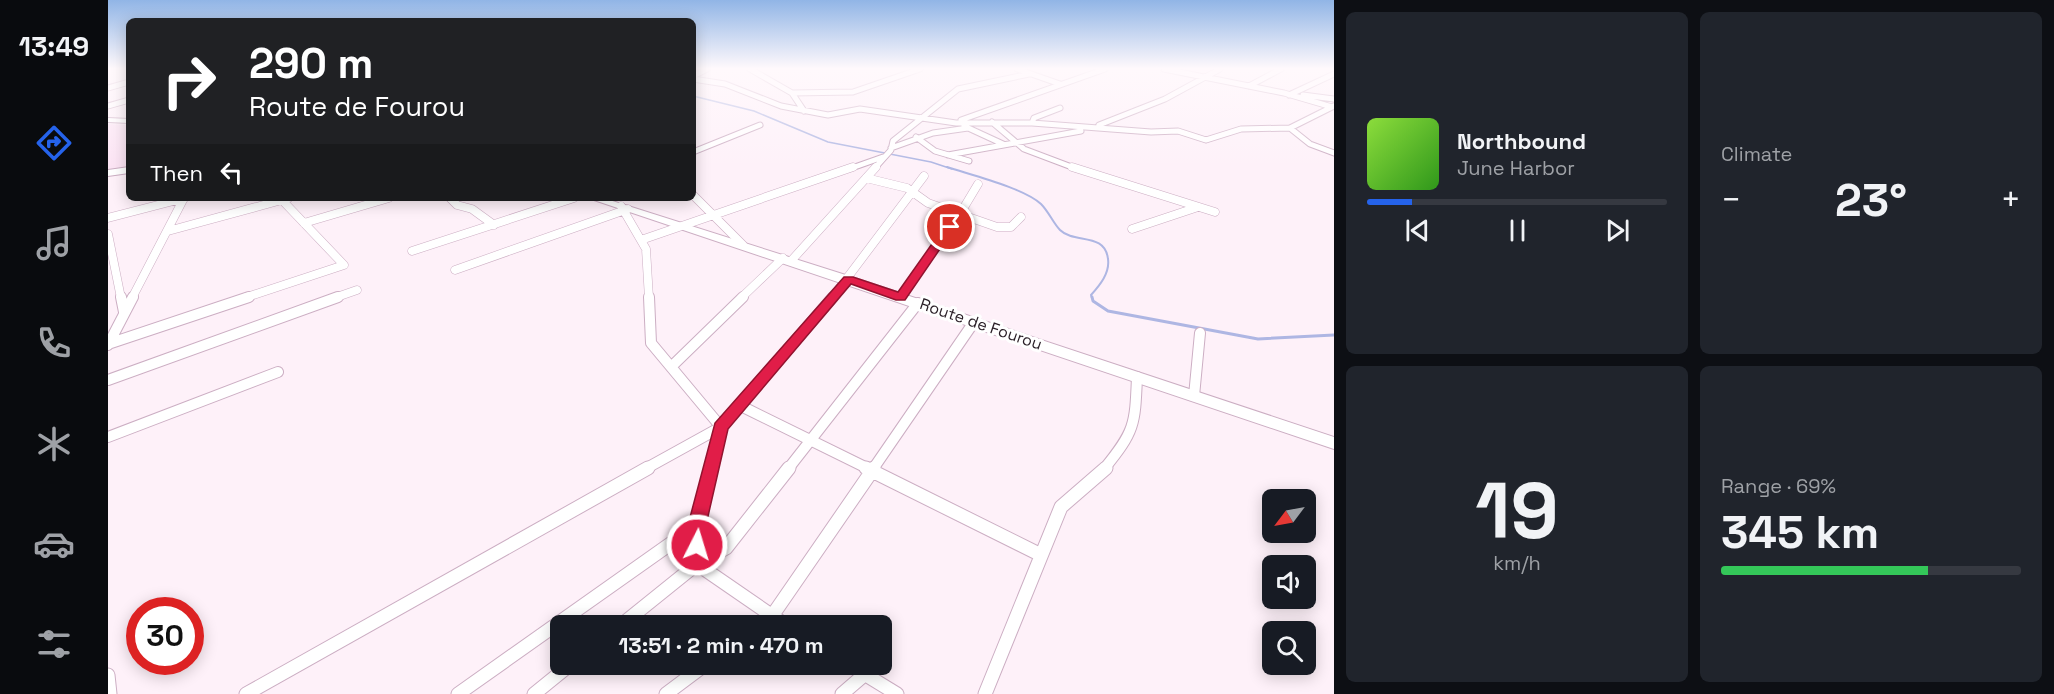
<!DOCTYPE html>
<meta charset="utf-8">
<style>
body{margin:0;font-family:"Space Grotesk",sans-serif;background:#20242c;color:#f1f3f6;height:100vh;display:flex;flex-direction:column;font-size:22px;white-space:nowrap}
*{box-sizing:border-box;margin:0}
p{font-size:20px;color:#9ea1a6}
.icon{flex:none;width:33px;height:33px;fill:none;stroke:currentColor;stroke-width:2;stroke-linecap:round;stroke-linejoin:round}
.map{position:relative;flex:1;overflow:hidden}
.side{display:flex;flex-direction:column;gap:12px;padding:12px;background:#0d0f14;width:720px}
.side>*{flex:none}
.guide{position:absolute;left:18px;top:18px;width:570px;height:183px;border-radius:9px;box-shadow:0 3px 15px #0003;background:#202124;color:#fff;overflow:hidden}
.needle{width:39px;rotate:238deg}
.controls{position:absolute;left:1154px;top:489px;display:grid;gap:12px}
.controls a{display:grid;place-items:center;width:54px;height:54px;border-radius:9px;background:#171b24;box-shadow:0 3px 15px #0003;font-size:30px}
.speed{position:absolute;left:18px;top:597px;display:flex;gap:12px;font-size:30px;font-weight:700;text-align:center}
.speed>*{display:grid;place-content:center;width:78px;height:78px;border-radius:50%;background:#171b24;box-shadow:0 3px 15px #0003;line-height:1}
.speed .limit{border:9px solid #d22;background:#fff;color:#111}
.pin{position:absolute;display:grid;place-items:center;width:51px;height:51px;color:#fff;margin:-26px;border:3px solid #fff;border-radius:50%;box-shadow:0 2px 6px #0007}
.me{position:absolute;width:66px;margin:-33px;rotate:5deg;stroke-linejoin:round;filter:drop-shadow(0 0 4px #0008)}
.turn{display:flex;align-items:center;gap:21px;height:126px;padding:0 24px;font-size:27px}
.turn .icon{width:78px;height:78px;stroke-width:2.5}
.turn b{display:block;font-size:42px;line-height:51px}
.then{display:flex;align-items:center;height:57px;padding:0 24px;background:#0003;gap:12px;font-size:22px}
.big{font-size:45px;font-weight:700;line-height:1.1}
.side .tile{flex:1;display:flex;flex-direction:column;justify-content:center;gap:9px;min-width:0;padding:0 21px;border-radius:9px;background:#20242c}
.side .dial{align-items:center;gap:0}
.dial b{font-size:78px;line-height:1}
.song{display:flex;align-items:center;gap:18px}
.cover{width:72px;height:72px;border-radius:9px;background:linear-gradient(135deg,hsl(90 70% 55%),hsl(110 70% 35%))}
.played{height:6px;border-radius:3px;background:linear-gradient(90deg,#2563eb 15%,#363941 15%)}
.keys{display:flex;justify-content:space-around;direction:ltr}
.heat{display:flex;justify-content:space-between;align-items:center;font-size:33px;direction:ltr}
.charge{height:9px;border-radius:4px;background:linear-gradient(90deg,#34c759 69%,#363941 0)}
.side .tiles{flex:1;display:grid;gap:12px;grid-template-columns:repeat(2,1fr)}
.trip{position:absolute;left:442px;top:615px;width:342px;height:60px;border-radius:9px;background:#171b24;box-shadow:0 3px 15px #0003;font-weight:700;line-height:60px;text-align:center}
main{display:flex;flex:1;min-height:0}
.tabs{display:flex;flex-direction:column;width:108px;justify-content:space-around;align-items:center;background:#090b0e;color:#9ea1a6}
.tabs .icon{width:42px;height:42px}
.tabs .current{color:#2563eb}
.tabs b{font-size:27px;color:#f1f3f6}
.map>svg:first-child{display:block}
</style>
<main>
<nav class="tabs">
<b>13:49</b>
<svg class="icon current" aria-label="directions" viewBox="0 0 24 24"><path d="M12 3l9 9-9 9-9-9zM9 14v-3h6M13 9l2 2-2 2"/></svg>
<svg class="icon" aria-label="music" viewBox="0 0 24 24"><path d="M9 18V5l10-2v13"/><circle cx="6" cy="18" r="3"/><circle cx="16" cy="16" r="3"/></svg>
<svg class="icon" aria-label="phone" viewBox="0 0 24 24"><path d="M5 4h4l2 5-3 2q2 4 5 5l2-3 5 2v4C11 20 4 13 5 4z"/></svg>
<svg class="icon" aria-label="climate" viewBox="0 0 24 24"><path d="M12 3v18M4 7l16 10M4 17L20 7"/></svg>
<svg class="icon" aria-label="car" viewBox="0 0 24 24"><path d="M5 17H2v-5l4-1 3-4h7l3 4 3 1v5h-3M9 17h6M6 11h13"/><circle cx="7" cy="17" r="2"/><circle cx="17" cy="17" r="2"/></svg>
<svg class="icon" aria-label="filters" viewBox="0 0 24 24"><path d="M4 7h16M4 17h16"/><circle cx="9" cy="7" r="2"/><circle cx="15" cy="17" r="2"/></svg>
</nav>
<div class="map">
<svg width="1226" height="694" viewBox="0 0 1226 694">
<rect width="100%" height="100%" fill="#fef1f9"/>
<path fill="#fce4f4" d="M0,124L21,125V167L0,169Z"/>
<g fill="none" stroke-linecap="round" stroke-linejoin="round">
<path stroke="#aeb6e3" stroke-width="1.5" d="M585,96L646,111L720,142L823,162L844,169"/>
<path stroke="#aeb6e3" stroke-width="2" d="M839,167C863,175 916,188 933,204C941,212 945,223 952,230C966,244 997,232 1000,259C1002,273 992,285 983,295L984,298"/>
<path stroke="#aeb6e3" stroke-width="3" d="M984,297L985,301L1000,311L1150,339L1226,335"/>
<g stroke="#ccaec3" stroke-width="7">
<path id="street-far3" d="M642,69L684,93L696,111
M909,69L952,84
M1056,69L1176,93L1224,107
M585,76L599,69
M585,79L617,84L673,106L720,115L752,109L848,123H924L1043,132L1070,131L1098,140L1133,129L1182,128L1226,106
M1141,86L1173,69
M0,88L21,82
M684,93L745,92L812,69
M1181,95L1226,74
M1195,95L1226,99
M0,106L21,100
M853,120L997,69
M884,122L916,149L969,169
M924,123L926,118L952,108
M991,125L1057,99L1112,69
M856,126L895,144
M1182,128L1202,144L1226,153
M808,137L827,151L861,161
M783,148L825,133L860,128
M585,152L652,125
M840,155L973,131
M741,169L775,157
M766,169L783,150L785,141L850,89L921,74"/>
</g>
<g stroke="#ccaec3" stroke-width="9">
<path id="street-far2" d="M964,167L1107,212
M758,178L799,188L820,203L889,227H903L913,217
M585,195L635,245
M342,198L349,205L364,209L386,225
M513,206L538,249L541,298
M0,218L77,198
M196,223L281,198
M1024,229L1090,207
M60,231L181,198
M0,234L13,298
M533,240L745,167
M304,251L466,198
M683,261L768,167
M347,270L520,209
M792,297L852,214L870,184
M24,298L76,198
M136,298L236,265L174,200
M226,298L249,290
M633,298L675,258
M724,298L816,176"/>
</g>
<g stroke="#ccaec3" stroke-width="12">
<path id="street-far1" d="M13,297L16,312
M541,297L543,343L613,427L603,469
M0,344L141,297
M0,345L25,297
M563,367L635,297
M0,380L230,297
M1086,396L1092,333
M633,406L761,469
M0,437L170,372
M537,469L613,427L725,297
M680,469L810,303
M765,469L866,322
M996,469C1027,431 1027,425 1029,377"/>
</g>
<g stroke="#ccaec3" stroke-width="15">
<path id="street" d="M758,468L933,555
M564,543L589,564L679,626
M589,564V525L603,468
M512,626L589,564L618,548L681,468
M651,626L664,616L766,468
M740,664L789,694
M0,675L2,694
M138,694L540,468
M350,694L589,525
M426,694L463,664
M558,694L598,664
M734,694L756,675
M877,694L953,507L998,468"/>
</g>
<g stroke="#ccaec3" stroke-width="2">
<path id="secondary" d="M0,118L21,119V123L0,122Z
M21,167V173L0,176V170Z
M480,198H495L744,277L1226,437V449Z"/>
</g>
<use href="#street-far3" stroke="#fff" stroke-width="5"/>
<use href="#street-far2" stroke="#fff" stroke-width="8"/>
<use href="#street-far1" stroke="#fff" stroke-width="10"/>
<use href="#street" stroke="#fff" stroke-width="13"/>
<use href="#secondary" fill="#fff" fill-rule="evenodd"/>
</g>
<linearGradient id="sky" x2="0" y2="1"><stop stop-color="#91b5e6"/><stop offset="0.41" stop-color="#fff9fc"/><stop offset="1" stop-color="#fff9fc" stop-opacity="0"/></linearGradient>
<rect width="1226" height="167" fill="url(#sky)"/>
<path fill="#e11d48" stroke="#92132f" stroke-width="1.5" d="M838,224L847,227L797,300H788L743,284L620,429L598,525V545L596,550L589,553L583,550L580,525L607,423L736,277H745L790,292Z"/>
<g text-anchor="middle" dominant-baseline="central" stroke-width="6" stroke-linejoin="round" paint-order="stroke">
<g font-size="16" fill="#281d25" stroke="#fff">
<text transform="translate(873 324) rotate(19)">Route de Fourou</text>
</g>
</g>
</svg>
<div class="controls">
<a><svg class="needle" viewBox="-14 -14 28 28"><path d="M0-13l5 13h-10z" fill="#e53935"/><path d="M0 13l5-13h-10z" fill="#9ea1a6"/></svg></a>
<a><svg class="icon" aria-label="sound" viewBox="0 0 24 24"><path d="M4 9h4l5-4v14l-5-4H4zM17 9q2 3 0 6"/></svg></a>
<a><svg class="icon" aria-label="search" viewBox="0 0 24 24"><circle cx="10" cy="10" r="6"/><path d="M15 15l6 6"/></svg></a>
</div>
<div class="speed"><div class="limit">30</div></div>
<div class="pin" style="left:842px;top:227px;background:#d93025"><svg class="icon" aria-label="arrive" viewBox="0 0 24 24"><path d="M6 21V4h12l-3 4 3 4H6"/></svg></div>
<svg class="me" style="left:589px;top:545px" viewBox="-20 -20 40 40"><circle r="17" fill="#e11d48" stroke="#fff" stroke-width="3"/><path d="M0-11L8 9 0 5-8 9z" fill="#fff"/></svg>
<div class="trip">13:51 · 2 min · 470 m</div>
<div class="guide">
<div class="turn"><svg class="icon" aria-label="right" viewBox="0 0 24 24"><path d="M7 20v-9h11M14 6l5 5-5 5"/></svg><div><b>290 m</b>Route de Fourou</div></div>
<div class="then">Then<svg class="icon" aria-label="left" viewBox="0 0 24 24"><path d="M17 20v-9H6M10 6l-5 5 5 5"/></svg></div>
</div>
</div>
<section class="side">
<div class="tiles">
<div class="tile">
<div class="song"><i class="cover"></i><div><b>Northbound</b><p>June Harbor</p></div></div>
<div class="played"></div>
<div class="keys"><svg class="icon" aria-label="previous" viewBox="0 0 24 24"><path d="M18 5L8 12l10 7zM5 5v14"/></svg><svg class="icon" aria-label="pause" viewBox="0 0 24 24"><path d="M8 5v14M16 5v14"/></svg><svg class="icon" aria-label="next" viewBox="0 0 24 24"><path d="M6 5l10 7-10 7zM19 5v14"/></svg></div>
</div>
<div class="tile"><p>Climate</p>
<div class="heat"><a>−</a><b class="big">23°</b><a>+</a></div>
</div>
<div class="tile dial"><b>19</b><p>km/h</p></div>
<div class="tile"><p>Range · 69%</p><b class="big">345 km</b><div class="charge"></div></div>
</div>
</section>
</main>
